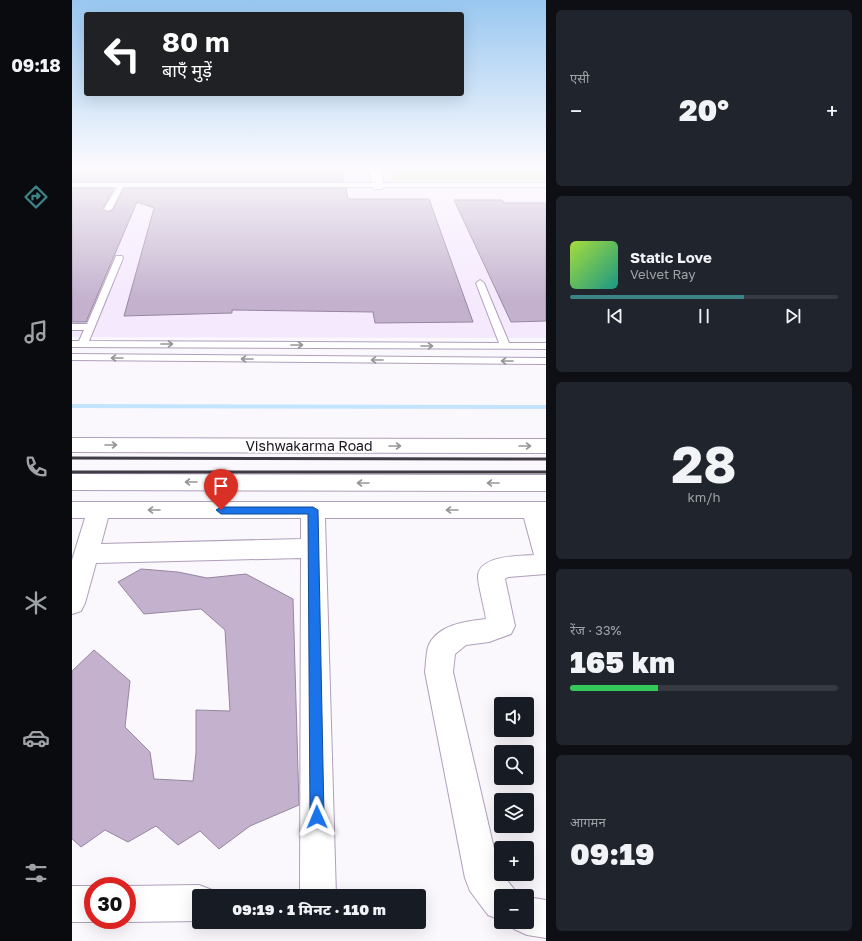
<!DOCTYPE html>
<html lang="hi">
<meta charset="utf-8">
<style>
body{margin:0;font-family:"Golos Text","Noto Sans Devanagari",sans-serif;background:#20242c;color:#f1f3f6;height:100vh;display:flex;flex-direction:column;font-size:15px;white-space:nowrap}
*{box-sizing:border-box;margin:0}
p{font-size:13px;color:#9ea1a6}
.icon{flex:none;width:22px;height:22px;fill:none;stroke:currentColor;stroke-width:2;stroke-linecap:round;stroke-linejoin:round}
.map{position:relative;flex:1;overflow:hidden}
.details{display:flex;flex-direction:column;gap:10px;padding:10px;background:#0d0f14;width:316px}
.details>*{flex:none}
.top-card{position:absolute;left:12px;top:12px;width:380px;height:84px;border-radius:4px;box-shadow:0 4px 16px #0002;background:#202124;color:#fff;overflow:hidden}
.tools{position:absolute;left:422px;top:697px;display:grid;gap:8px}
.tools a{display:grid;place-items:center;width:40px;height:40px;border-radius:4px;background:#171b24;box-shadow:0 4px 16px #0002;font-size:20px}
.speed{position:absolute;left:12px;top:877px;display:flex;gap:8px;font-size:20px;font-weight:700;text-align:center}
.speed>*{display:grid;place-content:center;width:52px;height:52px;border-radius:50%;background:#171b24;box-shadow:0 4px 16px #0002;line-height:1}
.speed .limit{border:6px solid #d22;background:#fff;color:#111}
.pin{position:absolute;display:grid;place-items:center;width:34px;height:34px;color:#fff;margin:-41px -17px;border-radius:50% 50% 50% 0;rotate:-45deg;box-shadow:0 0 4px #0007}
.pin .icon{rotate:45deg}
.me{position:absolute;width:44px;margin:-22px;rotate:359deg;stroke-linejoin:round;filter:drop-shadow(0 0 3px #0008)}
.turn{display:flex;align-items:center;gap:14px;height:84px;padding:0 12px;font-size:18px}
.turn .icon{width:52px;height:52px;stroke-width:2.5}
.turn b{display:block;font-size:28px;line-height:34px}
.big{font-size:30px;font-weight:800;line-height:1.1}
.details .card{flex:1;display:flex;flex-direction:column;justify-content:center;gap:6px;min-width:0;padding:0 14px;border-radius:6px;background:#20242c}
.details .dial{align-items:center;gap:0}
.dial b{font-size:52px;line-height:1}
.song{display:flex;align-items:center;gap:12px}
.cover{width:48px;height:48px;border-radius:6px;background:linear-gradient(135deg,hsl(80 70% 55%),hsl(170 70% 35%))}
.played{height:4px;border-radius:2px;background:linear-gradient(90deg,#3c8487 65%,#363941 65%)}
.keys{display:flex;justify-content:space-around;direction:ltr}
.heat{display:flex;justify-content:space-between;align-items:center;font-size:22px;direction:ltr}
.charge{height:6px;border-radius:3px;background:linear-gradient(90deg,#34c759 33%,#363941 0)}
.trip{position:absolute;left:120px;top:889px;width:234px;height:40px;border-radius:4px;background:#171b24;box-shadow:0 4px 16px #0002;font-weight:800;line-height:40px;text-align:center}
main{display:flex;flex:1;min-height:0}
.tab-bar{display:flex;flex-direction:column;width:72px;justify-content:space-around;align-items:center;background:#090b0e;color:#9ea1a6}
.tab-bar .icon{width:28px;height:28px}
.tab-bar .active{color:#3c8487}
.tab-bar b{font-size:18px;color:#f1f3f6}
.map>svg:first-child{display:block}
</style>
<main>
<nav class="tab-bar">
<b>09:18</b>
<svg class="icon active" aria-label="directions" viewBox="0 0 24 24"><path d="M12 3l9 9-9 9-9-9zM9 14v-3h6M13 9l2 2-2 2"/></svg>
<svg class="icon" aria-label="music" viewBox="0 0 24 24"><path d="M9 18V5l10-2v13"/><circle cx="6" cy="18" r="3"/><circle cx="16" cy="16" r="3"/></svg>
<svg class="icon" aria-label="phone" viewBox="0 0 24 24"><path d="M5 4h4l2 5-3 2q2 4 5 5l2-3 5 2v4C11 20 4 13 5 4z"/></svg>
<svg class="icon" aria-label="climate" viewBox="0 0 24 24"><path d="M12 3v18M4 7l16 10M4 17L20 7"/></svg>
<svg class="icon" aria-label="car" viewBox="0 0 24 24"><path d="M5 17H2v-5l4-1 3-4h7l3 4 3 1v5h-3M9 17h6M6 11h13"/><circle cx="7" cy="17" r="2"/><circle cx="17" cy="17" r="2"/></svg>
<svg class="icon" aria-label="filters" viewBox="0 0 24 24"><path d="M4 7h16M4 17h16"/><circle cx="9" cy="7" r="2"/><circle cx="15" cy="17" r="2"/></svg>
</nav>
<div class="map">
<svg width="474" height="941" viewBox="0 0 474 941">
<rect width="100%" height="100%" fill="#faf7fd"/>
<path fill="#f5e9fd" d="M0,169H474V338L0,337Z"/>
<path fill="#c3e79a" d="M317,169H474V180H320Z"/>
<g fill="none" stroke-linecap="round" stroke-linejoin="round">
<path fill="#c2e4fd" fill-rule="evenodd" d="M0,404L474,405V409L0,408Z"/>
</g>
<path fill="#c3b1ce" stroke="#9786a1" d="M0,169H270L272,182H0Z
M0,188H42L31,208L35,212L41,210L52,188H274L276,199H357L401,322L303,323L301,312L160,310V313L52,316L82,208L65,202L14,322H0Z
M382,200H430L432,203H474V321L439,322Z
M69,569L106,572L135,578L174,574L221,599L227,805L178,826L147,849L128,831L106,845L84,826L56,842L33,830L9,847L0,839V671L22,650L58,681L53,727L78,752L82,779L121,781L124,753V710L158,711L153,630L129,609L72,614L46,582Z"/>
<g fill="none" stroke-linecap="round" stroke-linejoin="round">
<g stroke="#b09fbb" stroke-width="2">
<path id="lane" d="M0,183H474V187H51L40,209L36,211L32,209L45,187H0Z
M44,256H50L51,258L17,341L427,343L404,283L408,280L412,283L437,343H474V349L0,347V341H7L12,330H0V324H15Z
M0,354L474,358V364L0,360Z"/>
</g>
<g stroke="#b09fbb" stroke-width="2">
<path id="street" d="M296,169H308L312,186L310,189H302Z
M0,502H474V574L436,577L433,579L443,626L439,634L417,642L394,645L383,654L381,672L427,870L442,889L445,896H429V920L416,915L398,891L393,878L353,672C354,664 354,655 356,647C364,625 394,621 414,619C413,610 405,581 406,575C409,555 448,556 462,555L452,518H253L264,896H228L229,558L24,563L13,603L9,611L0,614V560L13,518H0ZM36,518H229V539L29,544Z
M127,885L140,890L143,896H127V921L55,922L49,920H55L54,886Z
M0,886H22L21,920H27L21,922H0Z
M455,897L474,900V938L455,935L442,929L439,922H455Z"/>
</g>
<g stroke="#b09fbb" stroke-width="2">
<path id="secondary" d="M0,438L474,439V453L0,452Z
M0,474L474,475V491L0,490Z"/>
</g>
<use href="#lane" fill="#fff" fill-rule="evenodd"/>
<use href="#street" fill="#fff" fill-rule="evenodd"/>
<use href="#secondary" fill="#fff" fill-rule="evenodd"/>
<path stroke="#413b45" stroke-width="3" d="M0,458L474,459
M0,472H474"/>
</g>
<defs><path id="oneway-shaft" d="M-6 0H5M1.5-3L5.5 0L1.5 3" fill="none" stroke-width="1.6" stroke-linecap="round" stroke-linejoin="round"/></defs>
<g stroke="#989599">
<use href="#oneway-shaft" transform="translate(95 344)"/>
<use href="#oneway-shaft" transform="translate(225 345)"/>
<use href="#oneway-shaft" transform="translate(355 346)"/>
<use href="#oneway-shaft" transform="translate(45 358) rotate(-180)"/>
<use href="#oneway-shaft" transform="translate(175 359) rotate(-180)"/>
<use href="#oneway-shaft" transform="translate(305 360) rotate(-180)"/>
<use href="#oneway-shaft" transform="translate(435 361) rotate(-180)"/>
<use href="#oneway-shaft" transform="translate(39 445)"/>
<use href="#oneway-shaft" transform="translate(323 446)"/>
<use href="#oneway-shaft" transform="translate(453 446)"/>
<use href="#oneway-shaft" transform="translate(119 482) rotate(-180)"/>
<use href="#oneway-shaft" transform="translate(291 483) rotate(-180)"/>
<use href="#oneway-shaft" transform="translate(421 483) rotate(-180)"/>
<use href="#oneway-shaft" transform="translate(82 510) rotate(180)"/>
<use href="#oneway-shaft" transform="translate(380 510) rotate(180)"/>
</g>
<linearGradient id="sky" x2="0" y2="1"><stop stop-color="#99c7f0"/><stop offset="0.56" stop-color="#fdfbfe"/><stop offset="1" stop-color="#fdfbfe" stop-opacity="0"/></linearGradient>
<rect width="474" height="301" fill="url(#sky)"/>
<path fill="#1a73e8" stroke="#114b97" d="M149,507H241L246,510L252,817L250,822L245,824L240,822L238,817L236,514H149L144,510Z"/>
<g text-anchor="middle" dominant-baseline="central" stroke-width="4" stroke-linejoin="round" paint-order="stroke">
<g font-size="14" fill="#19131d" stroke="#fff">
<text x="237" y="445">Vishwakarma Road</text>
</g>
</g>
</svg>
<div class="tools">
<a><svg class="icon" aria-label="sound" viewBox="0 0 24 24"><path d="M4 9h4l5-4v14l-5-4H4zM17 9q2 3 0 6"/></svg></a>
<a><svg class="icon" aria-label="search" viewBox="0 0 24 24"><circle cx="10" cy="10" r="6"/><path d="M15 15l6 6"/></svg></a>
<a><svg class="icon" aria-label="layers" viewBox="0 0 24 24"><path d="M12 4l9 5-9 5-9-5zM3 14l9 5 9-5"/></svg></a>
<a>+</a>
<a>−</a>
</div>
<div class="speed"><div class="limit">30</div></div>
<div class="pin" style="left:149px;top:510px;background:#d93025"><svg class="icon" aria-label="arrive" viewBox="0 0 24 24"><path d="M6 21V4h12l-3 4 3 4H6"/></svg></div>
<svg class="me" style="left:245px;top:817px" viewBox="-20 -20 40 40"><path d="M0-17L14 15 0 8-14 15z" fill="#1a73e8" stroke="#fff" stroke-width="4"/></svg>
<div class="trip">09:19 · 1 मिनट · 110 m</div>
<div class="top-card">
<div class="turn"><svg class="icon" aria-label="left" viewBox="0 0 24 24"><path d="M17 20v-9H6M10 6l-5 5 5 5"/></svg><div><b>80 m</b>बाएँ मुड़ें</div></div>
</div>
</div>
<section class="details">
<div class="card"><p>एसी</p>
<div class="heat"><a>−</a><b class="big">20°</b><a>+</a></div>
</div>
<div class="card">
<div class="song"><i class="cover"></i><div><b>Static Love</b><p>Velvet Ray</p></div></div>
<div class="played"></div>
<div class="keys"><svg class="icon" aria-label="previous" viewBox="0 0 24 24"><path d="M18 5L8 12l10 7zM5 5v14"/></svg><svg class="icon" aria-label="pause" viewBox="0 0 24 24"><path d="M8 5v14M16 5v14"/></svg><svg class="icon" aria-label="next" viewBox="0 0 24 24"><path d="M6 5l10 7-10 7zM19 5v14"/></svg></div>
</div>
<div class="card dial"><b>28</b><p>km/h</p></div>
<div class="card"><p>रेंज · 33%</p><b class="big">165 km</b><div class="charge"></div></div>
<div class="card"><p>आगमन</p><b class="big">09:19</b></div>
</section>
</main>
